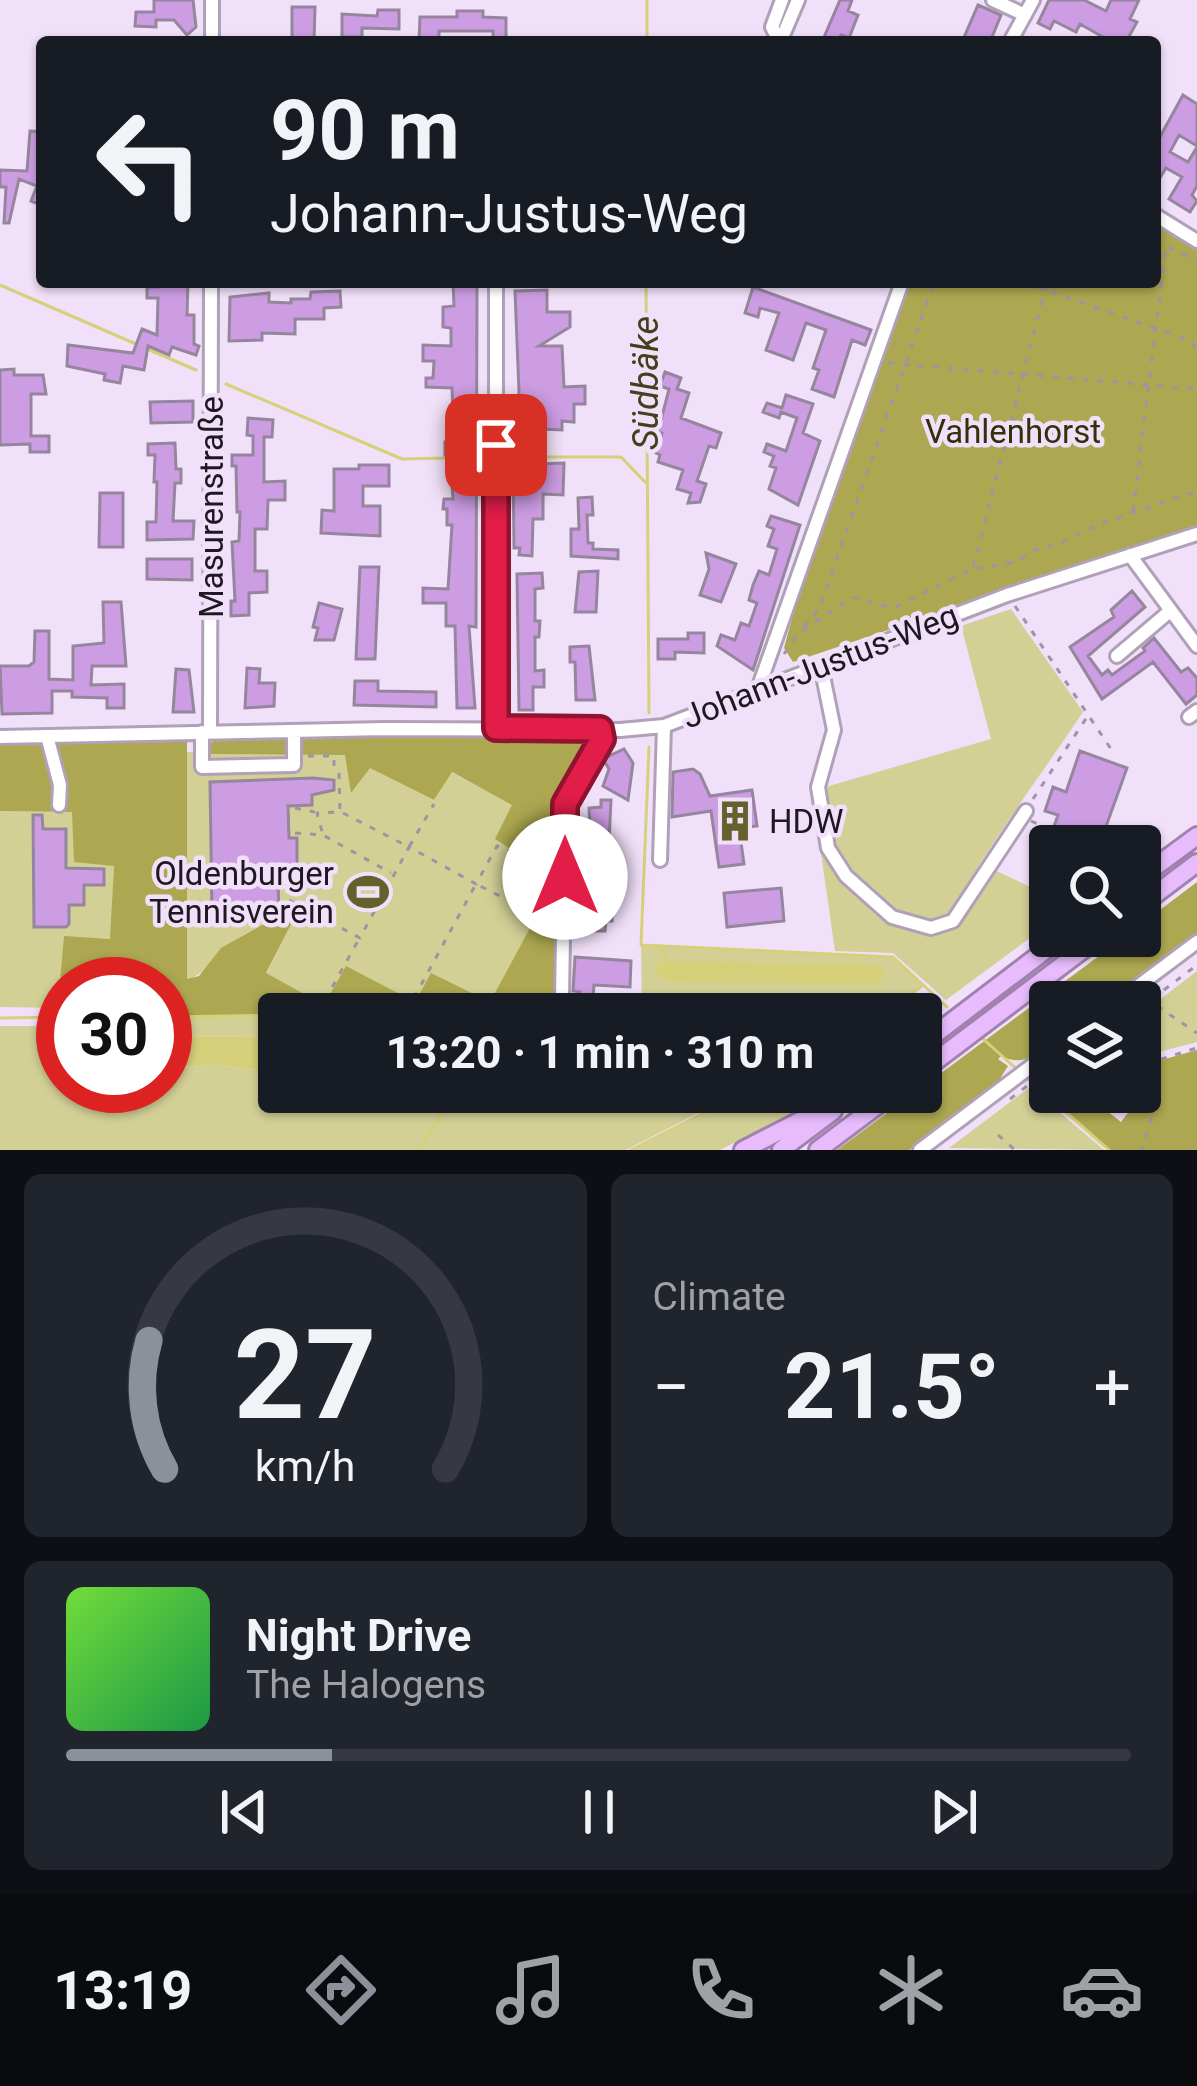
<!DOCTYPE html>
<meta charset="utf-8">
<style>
body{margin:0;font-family:Roboto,sans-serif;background:#20242c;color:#f1f3f6;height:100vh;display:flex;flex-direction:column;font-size:45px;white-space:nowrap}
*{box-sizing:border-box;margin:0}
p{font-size:39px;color:#9ea1a6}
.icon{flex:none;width:66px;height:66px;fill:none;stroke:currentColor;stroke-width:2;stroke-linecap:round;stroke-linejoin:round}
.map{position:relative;height:1150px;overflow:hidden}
.sheet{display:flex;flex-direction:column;gap:24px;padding:24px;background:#0d0f14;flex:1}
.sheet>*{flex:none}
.guide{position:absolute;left:36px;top:36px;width:1125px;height:252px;border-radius:12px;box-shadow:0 3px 9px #0004;background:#171b24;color:#f1f3f6;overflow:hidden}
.tools{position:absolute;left:1029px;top:825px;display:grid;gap:24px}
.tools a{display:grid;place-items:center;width:132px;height:132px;border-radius:12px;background:#171b24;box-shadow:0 3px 9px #0004;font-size:60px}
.speed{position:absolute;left:36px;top:957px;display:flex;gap:24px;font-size:60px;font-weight:700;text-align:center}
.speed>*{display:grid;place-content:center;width:156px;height:156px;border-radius:50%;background:#171b24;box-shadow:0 3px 9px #0004;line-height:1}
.speed .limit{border:18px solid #d22;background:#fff;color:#111}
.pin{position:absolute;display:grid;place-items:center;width:102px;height:102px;color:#fff;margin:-51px;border-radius:24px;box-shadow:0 6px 18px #0006}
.me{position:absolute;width:132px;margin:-66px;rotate:0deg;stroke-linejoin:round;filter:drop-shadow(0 0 9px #0008)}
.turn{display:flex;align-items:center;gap:42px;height:252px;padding:0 36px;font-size:54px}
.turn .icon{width:156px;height:156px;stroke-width:2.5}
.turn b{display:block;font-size:84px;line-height:102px}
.big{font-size:90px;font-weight:700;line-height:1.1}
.sheet .widget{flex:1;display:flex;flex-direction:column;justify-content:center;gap:18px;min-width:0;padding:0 42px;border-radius:18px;background:#20242c}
.sheet .dial{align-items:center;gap:0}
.dial svg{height:312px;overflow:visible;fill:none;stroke:#363941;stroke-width:7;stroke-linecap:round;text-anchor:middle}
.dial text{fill:#f1f3f6;stroke:none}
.song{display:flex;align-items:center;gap:36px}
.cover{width:144px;height:144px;border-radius:18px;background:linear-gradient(135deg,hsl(100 70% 55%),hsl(140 70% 35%))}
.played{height:12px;border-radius:6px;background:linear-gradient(90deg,#8c9099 25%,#363941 25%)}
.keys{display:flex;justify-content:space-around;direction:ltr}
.heat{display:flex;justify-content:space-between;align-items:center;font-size:66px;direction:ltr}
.sheet .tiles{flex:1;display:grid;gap:24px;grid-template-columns:1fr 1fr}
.widget:last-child{grid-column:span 2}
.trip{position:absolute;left:258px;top:993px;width:684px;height:120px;border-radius:12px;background:#171b24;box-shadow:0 3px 9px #0004;font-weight:700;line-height:120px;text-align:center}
.tabs{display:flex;height:192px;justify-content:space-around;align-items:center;background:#090b0e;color:#9ea1a6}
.tabs .icon{width:84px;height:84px}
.tabs .active{color:#8c9099}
.tabs b{font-size:54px;color:#f1f3f6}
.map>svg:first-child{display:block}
</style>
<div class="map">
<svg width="1197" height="1150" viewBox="0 0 1197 1150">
<rect width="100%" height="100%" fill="#f1e0f9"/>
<path fill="#d3d096" d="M1011,609L1083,712C1049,763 1012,813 979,865C970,879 963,902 951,913C930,933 895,914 876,899C834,868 828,837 822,788L991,739L961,626Z
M187,752L346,755L353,791L369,767L434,800L451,772L513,805L558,878L490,1003L324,1005L266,974L299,909C274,918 241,934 222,950C208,961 207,974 186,980Z
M0,811L72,812L114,865L111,939L64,937L58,1008L0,1007Z
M821,853C847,887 904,955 953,924C969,914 980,884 990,868L1050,896V923L946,1000L893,953L835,951Z
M641,945L893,957L923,985L885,1014H642Z
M1197,971V1042L1155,1053L1147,1061L1140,1057V1015Z
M332,1011L592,1014H279V1036L165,1037V1019Z
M0,1026H63V1086H165V1068L215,1065L264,1071L265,1066L274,1064L279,1067V1092H739L626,1150H0Z
M1030,1087L1104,1150L949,1148L1022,1093Z
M748,1092H822L794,1112L720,1150H634Z"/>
<path fill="#aca750" d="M1155,223L1197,248V526L793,662L784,648L794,611L906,282H1155Z
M600,729L559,801L554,1014H279L165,1019V984H63V1026H56L64,936L110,939L114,866L74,862L72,812L0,811V737L187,732V979L199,976L221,948L276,917L284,906L299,909L266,973L324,1005L346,966L415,1002L431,973L490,1002L557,878L495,839L512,805L452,772L434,800L370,768L351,793L345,755L211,754L205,745L217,740Z
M1197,882V933L1107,1002H1050V1045C1034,1057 1021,1066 1001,1056L998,1059L1008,1066L1001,1077L1003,1081L909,1150H837L915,1092H921V1088L1126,936H1140V925Z
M1197,1050V1150H1109L1036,1083L1050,1072V1092H1083L1121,1122L1145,1090L1140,1084V1068H1152L1158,1061Z"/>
<path fill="#d5d079" d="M660,961L860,964L879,965L886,971L879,985L676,982L662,980L654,969Z
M279,1036V1067L275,1068L274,1064L265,1066V1071L215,1065L165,1068V1037Z"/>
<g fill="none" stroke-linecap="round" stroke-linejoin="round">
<path stroke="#d5d079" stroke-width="3" d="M647,0V42
M646,282L649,713
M0,285L136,344
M145,348L196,370
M226,384L402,459L449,458
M507,456L518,457
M539,457H621L645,482
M649,747L641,945L893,957L947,1007
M661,948L666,961
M389,1014H592
M885,1014L922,986
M165,1017L279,1015
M0,1018L63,1017
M982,1038L1020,1072
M1027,1078L1109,1150
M418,1150L439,1119L451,1092
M631,1150L745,1092"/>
</g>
<path fill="#cd9de3" stroke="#95869d" stroke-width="3" d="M154,0H193L196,27L187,35L174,20H156V27L135,26L136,12H154Z
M840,0H852L848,11L858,15L849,38L841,35L838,42H822Z
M1049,0H1084L1106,11L1111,0H1139L1130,19L1137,22L1126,42H1100L1103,37L1080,24L1076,32L1054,21L1050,29L1038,23Z
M978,5L1001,15L990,42H962Z
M292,7H315L314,42H292Z
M378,10H399V29L362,28V37H342V14L377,16Z
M457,11H483V17L506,18V42H493V31H439V42H419L420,17H457Z
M1183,95L1197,104V146L1179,135L1170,152L1188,162L1197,147V186L1192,195L1197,201L1190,212L1169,199L1182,177L1166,168L1155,186V146Z
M30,131L42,132V205L31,201L37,186L19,179L9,223H4L6,187H0V170L27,171Z
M159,282H188L187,315H194V344L199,346L196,355L172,347L169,355L148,346L144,370L123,366L120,383L104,380L105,374L67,366L68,345L133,353L142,329L157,335L158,298H147V287H159Z
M453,282H477L476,627L469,626L475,708H457L455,626H446V603H423V588L448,589L452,525H447V509H443L444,499H453L450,455H445V442H454L452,388L426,387V378H433L434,361H423V345L451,346V328L443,327V307L454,306Z
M753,287L871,330L865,345L852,340L834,397L812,389L819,370L813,368L826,330L806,323L793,360L766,350L779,313L760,308L758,317L745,313Z
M547,290V312H570V327L539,346H562L564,387L585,386V404H574V422L562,421V430L540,429L539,464L564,463L563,495L543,494V519H533L532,556L519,555L520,548H514L513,465L519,392L515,291Z
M340,291L341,307L324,308V319H295V334L262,333V340L229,341L230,297L269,293V302L291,303V299H310L311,292Z
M14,369V375H43L46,394H31V436H49V452H30V444L0,445V370Z
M665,372L681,378L677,389L689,393L681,418L721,433L716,448L709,446L697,481L706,484L700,502L688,503L691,493L677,489L683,470L658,462L660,455L656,453L662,433L658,432L669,389L660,386Z
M786,395L813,404L803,433L820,441L798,505L769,489L776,468L770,466L774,456L764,452L767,444L786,451L797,418L781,412L779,418L763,412L767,403L782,408Z
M193,401V422L151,423L150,402Z
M248,418L273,420L272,437H264V482L285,481V500H268L267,529H255V571H267V592L249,593V615L231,616V601H235L232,542L239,541L240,512H237L236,466H232V455H253V436L247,435Z
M175,443L176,469H181V483H175L173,521H194L193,539L147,540V522H156L157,482H154L155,455H148V444Z
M359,465H389V486H363V506H380V536L321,533L322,510L334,511V469H359Z
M100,493H123V547H99Z
M592,497L593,515H587L588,543H593V549L618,550V559L571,556V529H579L578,498Z
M771,516L800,525L753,670L717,646L721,635L735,640L741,623L749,626L757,603L749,600L753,585L759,571L769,575L777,549L768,546L774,529L767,526Z
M706,553L736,564L721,602L700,595L709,569Z
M147,559H192V580L147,579Z
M360,567H379L375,659H356Z
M598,571L596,612H575L579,572Z
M542,573L543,588L535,589V621H540L539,637H535V671L544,670V687H533V710H519L517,574Z
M1132,591L1145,607L1088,656L1102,675L1108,670L1112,675L1145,651L1143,648L1154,638L1181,672L1188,668L1197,678V695L1186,704L1153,662L1102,699L1070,647L1114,617L1111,610Z
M103,602H121L126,666H92L91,685L124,684V708H107V698L72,697V691H52V713L2,714L0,666H29L34,662L35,631H49V679L73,680V646L104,643Z
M319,603L342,609L334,640H315L318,628L313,627Z
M688,633H704V653L675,652V659H658V639H688Z
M589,646L595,700H576L575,662H570V647Z
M247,668L260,669L259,683H275L274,706L245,708Z
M176,669L189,670L194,712H173Z
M355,681H378V691L436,692V707L354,705Z
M624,749L633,763L628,800L603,786L609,769L603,759Z
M1080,751L1127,768L1099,846H1047L1058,815L1045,811L1053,787L1066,792Z
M693,769L700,774L710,796L752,790L757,826L739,828L744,864L719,867L711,811L672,817L673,772Z
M313,778L334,780V790L312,795V805L288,806L289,838H297V881H278L279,912L212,913L210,782Z
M601,800H611L608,863H613L614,896L612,921H606L605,931H589L590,896H582L583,863H586L587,849H591L589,808L601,807Z
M33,815H42L43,829H66V868L104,869V885H84V905H69V924L66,927H34Z
M781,888L784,921L727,927L724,893Z
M575,957L631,961L630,987L594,985L593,998L579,997L580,992L573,991Z"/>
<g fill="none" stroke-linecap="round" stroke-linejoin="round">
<g stroke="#b0a0b8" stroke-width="18">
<path id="minor" d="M782,0L772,27L776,35L784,33L798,0
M993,0L1025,15
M212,42V0
M1010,42L1033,0
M1155,215L1197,241
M496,282V728
M1130,555L1197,646
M1117,656L1170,611
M821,666L834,730L818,787L828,848L846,876L892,917L931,928L953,921L1026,811
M758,689L902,282
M1189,717L1197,711
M210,731L211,282
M202,732V767L294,765V732
M47,736L60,785L59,805
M0,737L385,729L620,730L664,726L1007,595L1197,534
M660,860L664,726
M562,1000L565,804L602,739L600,729
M1117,1002L1197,942
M920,1150L1050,1052"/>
</g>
<g stroke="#a182af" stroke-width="22">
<path id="highway" d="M1140,878L1197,836
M1140,906L1197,863
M921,1045L1064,936
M921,1072L1101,936
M743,1150L856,1092
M781,1150L833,1111
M818,1150L895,1092"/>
</g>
<path stroke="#9f93a5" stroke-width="3" stroke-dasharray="6 9" stroke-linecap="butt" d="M1155,241L1197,261
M1023,282L1189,340L1197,349
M888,363L1197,389
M1133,511L1166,245
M973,567L1047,282
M1015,606L1111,749
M804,627L820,607L934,282
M784,654L799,633L853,597L893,608L973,569L1015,562L1037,549L1063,542L1102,523L1197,491
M308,756H334V769L339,774L340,812L317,813L323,835
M1033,799L1087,717
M295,808L315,812
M343,813L409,847L434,804
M1031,821L1042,826
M295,833L323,835L391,873
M289,900L360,938L409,847L476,884L497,846L526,857
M414,998L476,884L536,914H553
M325,1000L359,939
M334,1005L549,1003
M1157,1006L1197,1033
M1140,1008L1197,965
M1140,1064L1148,1069L1157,1099L1142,1150
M1149,1068L1158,1060L1197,1048
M1010,1099L1031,1083
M998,1135L1015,1150"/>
<use href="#minor" stroke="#fff" stroke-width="12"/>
<use href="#highway" stroke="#e7bbfc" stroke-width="16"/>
</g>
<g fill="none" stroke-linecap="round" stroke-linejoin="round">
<g stroke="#92132f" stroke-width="30">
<path id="route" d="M496,445V728L600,729L602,739L565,804V877"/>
</g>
<use href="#route" stroke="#e11d48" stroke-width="21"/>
</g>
<defs>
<g id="building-bare" transform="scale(3.24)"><path d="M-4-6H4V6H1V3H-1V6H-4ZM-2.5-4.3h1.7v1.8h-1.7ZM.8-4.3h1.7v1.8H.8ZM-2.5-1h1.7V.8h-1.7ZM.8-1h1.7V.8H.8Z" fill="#64612d" stroke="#f1e0f9" stroke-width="2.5" paint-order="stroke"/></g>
<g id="stadium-bare" transform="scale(3.24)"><path d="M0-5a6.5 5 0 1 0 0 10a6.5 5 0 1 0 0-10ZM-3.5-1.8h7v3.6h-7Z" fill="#64612d" stroke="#f1e0f9" stroke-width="2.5" paint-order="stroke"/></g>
</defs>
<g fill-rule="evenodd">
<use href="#building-bare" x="735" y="821"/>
<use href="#stadium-bare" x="368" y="892"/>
</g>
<g text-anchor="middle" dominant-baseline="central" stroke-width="9" stroke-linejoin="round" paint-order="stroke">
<g font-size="33" fill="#33300a" stroke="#f1e0f9">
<text x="1013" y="431">Vahlenhorst</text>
</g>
<g font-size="33" fill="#1e1821" stroke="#f1e0f9">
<text transform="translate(211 507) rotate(-90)">Masurenstraße</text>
<text transform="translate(820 666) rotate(-21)">Johann-Justus-Weg</text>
</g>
<g font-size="33" fill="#1e1821" stroke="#f1e0f9" text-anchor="start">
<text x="769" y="821">HDW</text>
<text x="334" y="873" text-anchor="end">Oldenburger<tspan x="334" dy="38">Tennisverein</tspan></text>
</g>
<g font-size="36" font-style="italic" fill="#43411c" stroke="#f1e0f9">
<text transform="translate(646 383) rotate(-90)">Südbäke</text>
</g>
</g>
</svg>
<div class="tools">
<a><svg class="icon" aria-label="search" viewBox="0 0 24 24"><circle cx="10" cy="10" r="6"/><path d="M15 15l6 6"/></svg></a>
<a><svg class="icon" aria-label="layers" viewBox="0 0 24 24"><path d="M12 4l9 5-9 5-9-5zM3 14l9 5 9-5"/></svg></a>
</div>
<div class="speed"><div class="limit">30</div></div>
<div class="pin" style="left:496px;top:445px;background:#d93025"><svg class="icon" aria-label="arrive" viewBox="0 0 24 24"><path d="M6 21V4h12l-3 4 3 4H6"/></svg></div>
<svg class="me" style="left:565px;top:877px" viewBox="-20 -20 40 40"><circle r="19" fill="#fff"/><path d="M0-13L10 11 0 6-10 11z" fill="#e11d48"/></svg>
<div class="trip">13:20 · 1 min · 310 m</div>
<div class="guide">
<div class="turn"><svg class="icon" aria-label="left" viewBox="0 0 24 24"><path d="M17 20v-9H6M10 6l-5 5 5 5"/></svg><div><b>90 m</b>Johann-Justus-Weg</div></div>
</div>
</div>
<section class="sheet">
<div class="tiles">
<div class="widget dial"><svg viewBox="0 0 100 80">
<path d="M14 69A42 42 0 1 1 86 69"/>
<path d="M14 69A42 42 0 0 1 10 36" stroke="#8c9099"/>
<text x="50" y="56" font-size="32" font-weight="700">27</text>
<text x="50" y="72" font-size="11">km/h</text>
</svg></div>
<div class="widget"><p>Climate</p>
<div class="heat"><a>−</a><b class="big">21.5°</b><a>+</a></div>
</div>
<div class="widget">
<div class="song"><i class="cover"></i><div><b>Night Drive</b><p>The Halogens</p></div></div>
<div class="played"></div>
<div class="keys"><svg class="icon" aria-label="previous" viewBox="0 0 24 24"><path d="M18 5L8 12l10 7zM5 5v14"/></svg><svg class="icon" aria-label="pause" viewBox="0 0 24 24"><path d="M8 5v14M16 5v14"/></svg><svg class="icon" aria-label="next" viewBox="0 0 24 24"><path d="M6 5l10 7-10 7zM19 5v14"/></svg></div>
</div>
</div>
</section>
<nav class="tabs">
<b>13:19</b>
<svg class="icon active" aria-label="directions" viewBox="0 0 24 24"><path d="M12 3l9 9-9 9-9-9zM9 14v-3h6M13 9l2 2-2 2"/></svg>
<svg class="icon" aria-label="music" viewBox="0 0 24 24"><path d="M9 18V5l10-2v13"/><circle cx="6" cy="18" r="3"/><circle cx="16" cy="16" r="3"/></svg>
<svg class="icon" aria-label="phone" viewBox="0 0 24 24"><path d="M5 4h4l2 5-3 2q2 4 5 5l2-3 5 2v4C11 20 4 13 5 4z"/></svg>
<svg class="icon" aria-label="climate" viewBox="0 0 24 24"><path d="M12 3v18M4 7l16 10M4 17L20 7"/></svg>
<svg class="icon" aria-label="car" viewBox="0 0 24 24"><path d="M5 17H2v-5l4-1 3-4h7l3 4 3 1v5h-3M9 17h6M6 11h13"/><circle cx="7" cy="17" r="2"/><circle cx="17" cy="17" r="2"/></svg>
</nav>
